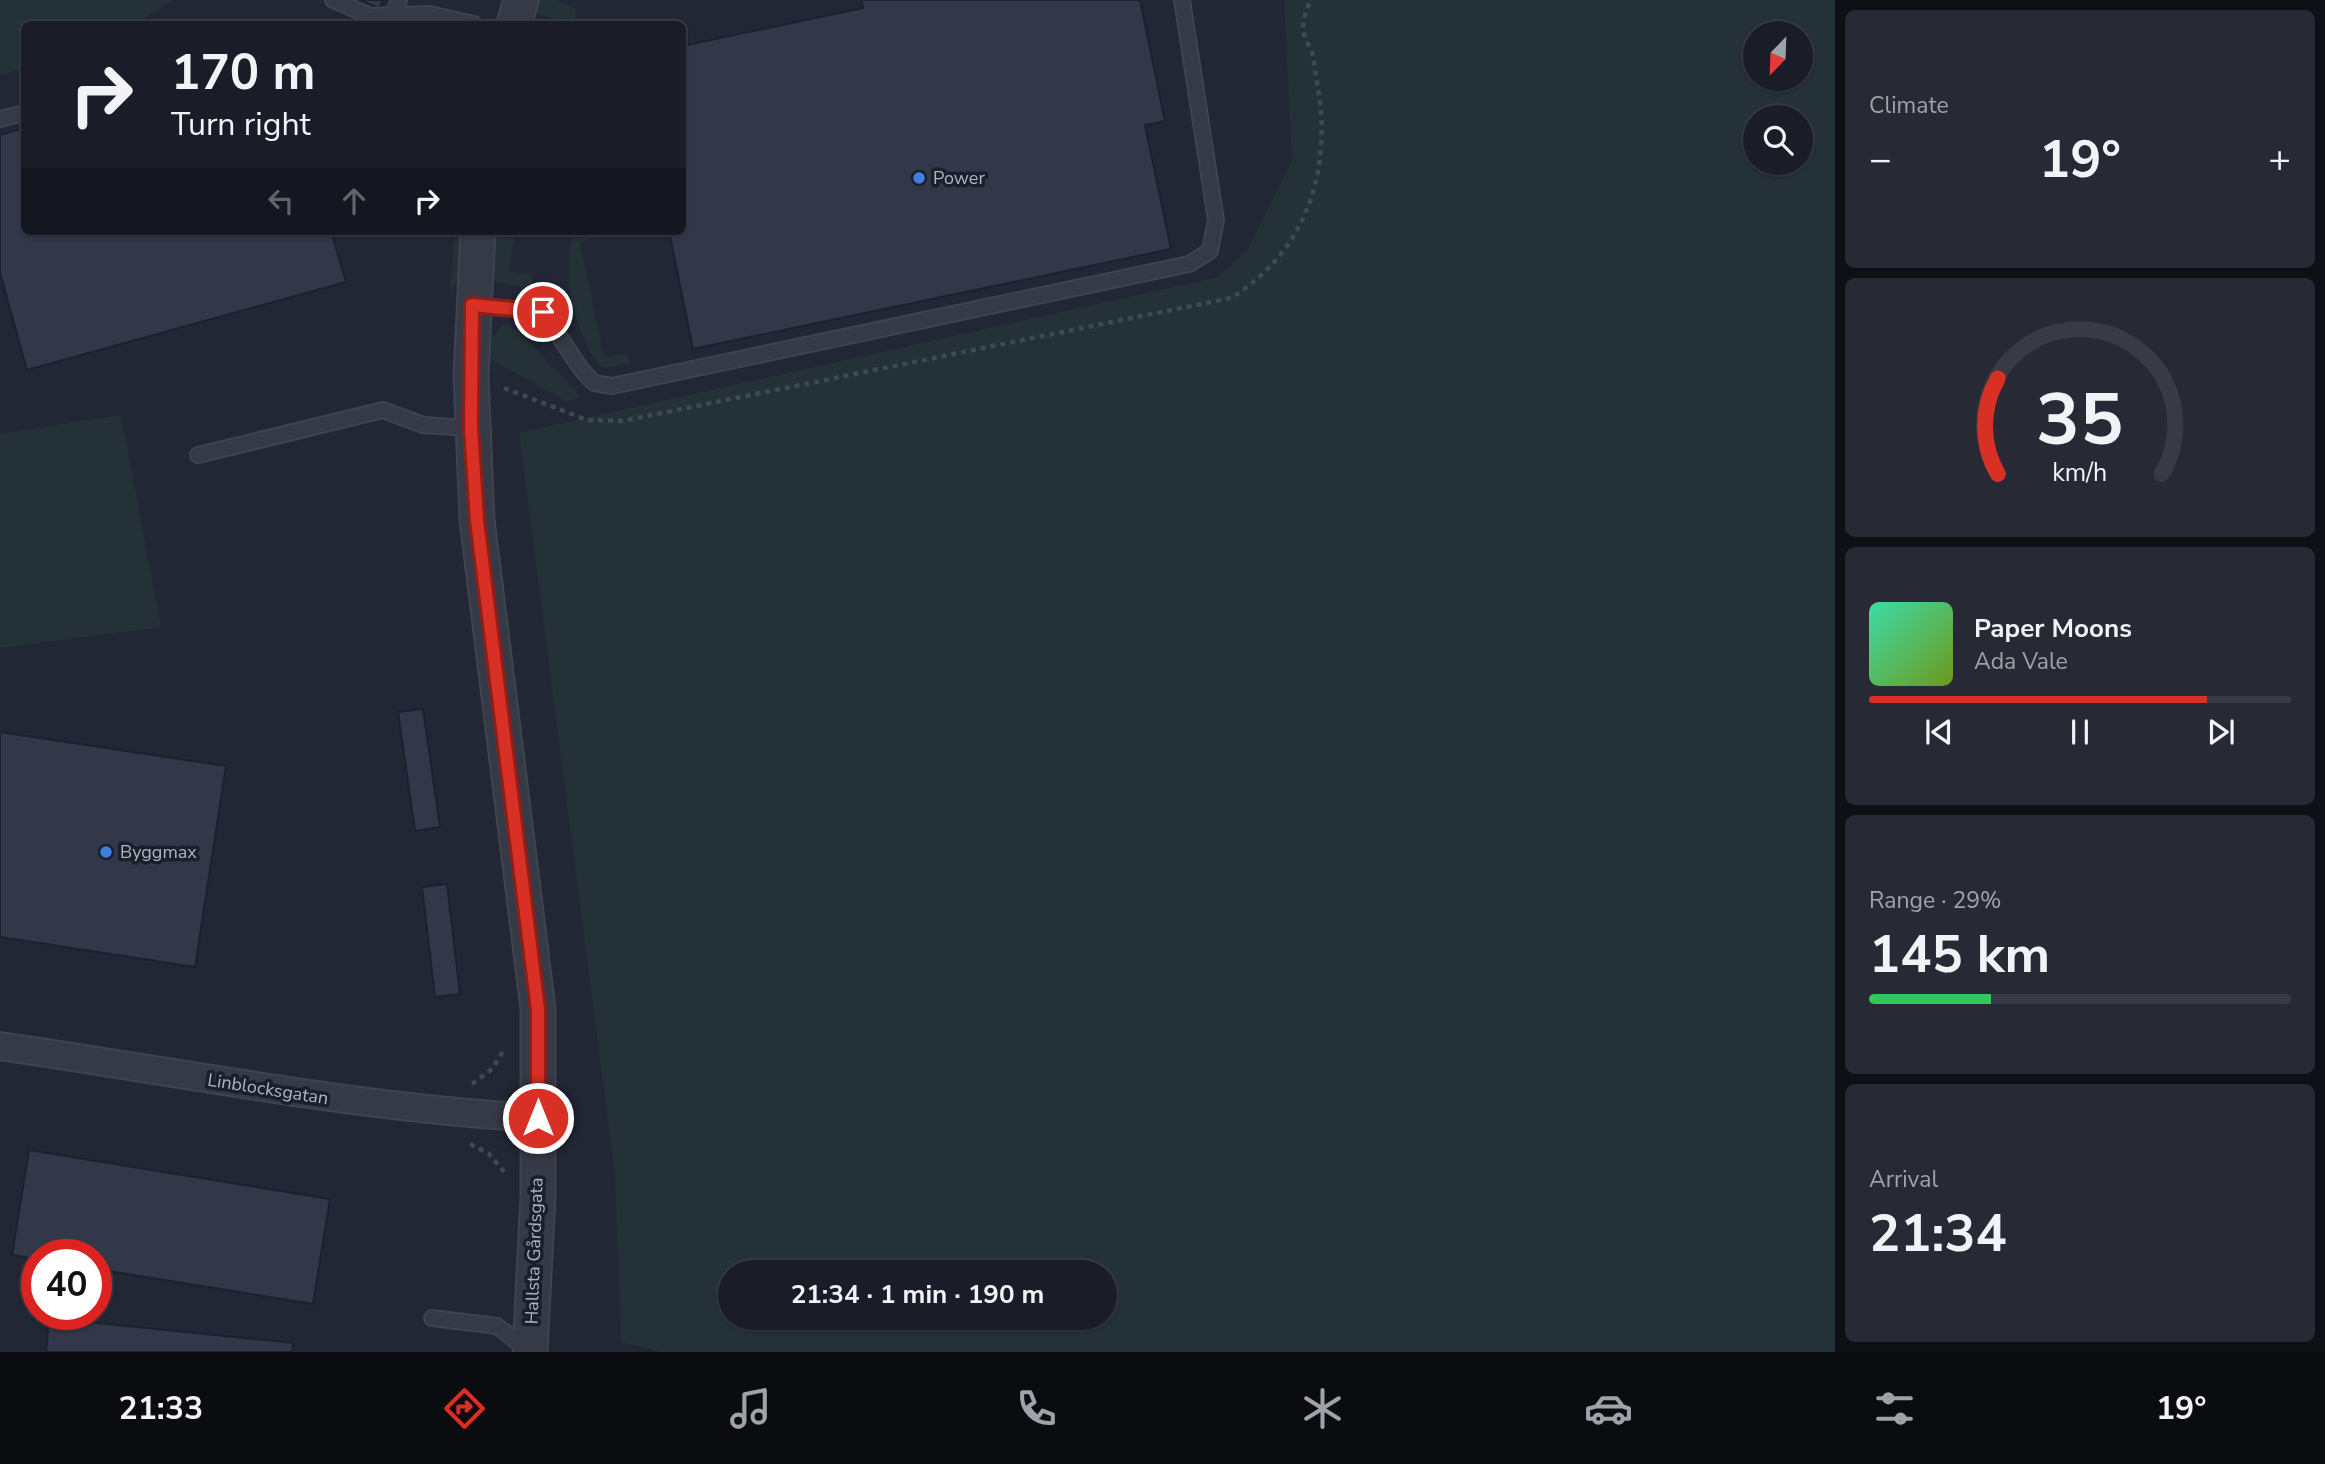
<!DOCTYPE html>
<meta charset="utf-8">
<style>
body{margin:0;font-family:"Nunito Sans",sans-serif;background:#272a34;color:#f1f3f6;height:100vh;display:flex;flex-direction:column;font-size:26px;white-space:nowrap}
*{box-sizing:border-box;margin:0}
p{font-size:23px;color:#9fa2a8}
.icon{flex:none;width:38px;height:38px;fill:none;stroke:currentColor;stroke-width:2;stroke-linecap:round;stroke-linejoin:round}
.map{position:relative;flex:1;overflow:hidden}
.side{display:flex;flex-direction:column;gap:10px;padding:10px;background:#0e1016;width:490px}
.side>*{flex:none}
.hud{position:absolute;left:21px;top:21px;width:665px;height:214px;border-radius:10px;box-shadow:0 2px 5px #0004,0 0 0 2px #383b45;background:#1a1d28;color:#f1f3f6;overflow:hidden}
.needle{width:46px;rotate:203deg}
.tools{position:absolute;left:1743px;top:21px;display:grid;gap:14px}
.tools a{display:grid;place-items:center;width:70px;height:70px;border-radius:50%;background:#1a1d28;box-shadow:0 2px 5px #0004,0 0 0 2px #383b45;font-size:35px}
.speed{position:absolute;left:21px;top:1239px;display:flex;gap:14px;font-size:35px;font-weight:700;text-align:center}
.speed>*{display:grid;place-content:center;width:91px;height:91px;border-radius:50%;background:#1a1d28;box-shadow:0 2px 5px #0004,0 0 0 2px #383b45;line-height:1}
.speed .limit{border:10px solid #d22;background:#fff;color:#111}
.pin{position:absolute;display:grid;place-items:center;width:60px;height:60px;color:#fff;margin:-30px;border:4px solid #fff;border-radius:50%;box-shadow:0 2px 7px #0007}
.me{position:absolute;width:77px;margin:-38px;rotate:0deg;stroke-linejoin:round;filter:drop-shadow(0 0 5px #0008)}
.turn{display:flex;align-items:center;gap:24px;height:147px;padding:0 35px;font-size:32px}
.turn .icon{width:91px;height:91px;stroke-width:2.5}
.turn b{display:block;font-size:49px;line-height:60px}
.lanes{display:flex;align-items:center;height:66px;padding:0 35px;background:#0003;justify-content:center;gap:35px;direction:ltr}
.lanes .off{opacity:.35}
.big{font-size:52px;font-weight:700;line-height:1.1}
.side .tile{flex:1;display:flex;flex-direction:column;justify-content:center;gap:10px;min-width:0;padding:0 24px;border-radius:10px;background:#272a34}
.side .dial{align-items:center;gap:0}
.dial svg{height:182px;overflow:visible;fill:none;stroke:#383b45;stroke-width:7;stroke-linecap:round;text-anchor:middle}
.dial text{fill:#f1f3f6;stroke:none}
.song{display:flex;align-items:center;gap:21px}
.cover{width:84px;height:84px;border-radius:10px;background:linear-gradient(135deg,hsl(160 70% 55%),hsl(80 70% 35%))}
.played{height:7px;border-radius:4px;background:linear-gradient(90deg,#d93025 80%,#383b45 80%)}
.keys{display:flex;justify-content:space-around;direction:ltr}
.heat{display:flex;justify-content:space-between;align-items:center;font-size:38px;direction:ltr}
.charge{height:10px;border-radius:5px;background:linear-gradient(90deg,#34c759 29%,#383b45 0)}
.trip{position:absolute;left:718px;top:1260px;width:399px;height:70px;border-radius:35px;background:#1a1d28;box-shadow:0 2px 5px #0004,0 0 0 2px #383b45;font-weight:700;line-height:70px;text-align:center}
.tab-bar{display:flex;height:112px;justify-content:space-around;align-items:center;background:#0a0c10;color:#9fa2a8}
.tab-bar .icon{width:49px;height:49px}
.tab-bar .on{color:#d93025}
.tab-bar b{font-size:32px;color:#f1f3f6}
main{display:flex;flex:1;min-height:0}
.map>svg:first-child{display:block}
</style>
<main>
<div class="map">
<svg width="1835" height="1352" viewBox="0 0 1835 1352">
<rect width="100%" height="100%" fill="#222735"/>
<path fill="#243136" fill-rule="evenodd" d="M0,0H174L135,24H24V69L0,75Z
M536,0H556L576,9L574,23L533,13Z
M1284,0H1835V1352H661L621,1342L615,1176L519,433L1218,277L1247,250L1292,160ZM1755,33H1801V79H1755ZM1755,117H1801V163H1755ZM730,1272H1104V1318H730Z
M455,231H463L459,275L453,289H450Z
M496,231H515L509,271L533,275L530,286L523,288L494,281Z
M572,231H601L602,236L580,242L604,357L627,353L630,363L604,368C594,362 591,354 586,343C567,301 566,276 572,231Z
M503,324L518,330L581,397L566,401L490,359V340Z
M121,415L161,627L0,648V434Z"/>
<path fill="#323849" stroke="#1d212d" stroke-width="2" d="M359,0H383L379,8Z
M861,0H1140L1165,121L1145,125L1171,249L693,349L669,231H682V46L863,8Z
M24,128V231H331L346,282L27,370L0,273V135Z
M423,709L440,827L415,831L398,712Z
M0,732L226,766L195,967L0,937Z
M447,884L460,994L435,997L422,887Z
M29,1150L330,1199L313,1304L96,1269V1255H37V1259L12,1255Z
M49,1318L293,1343L292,1352H46Z"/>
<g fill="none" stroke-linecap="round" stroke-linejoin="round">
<g stroke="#3f434f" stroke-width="18">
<path id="service" d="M333,0L371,16L429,14L474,24
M392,17L399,0
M0,119L24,113
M473,305L543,312L581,369L594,383L612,386L1189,264L1210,251L1216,220L1182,0
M198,455L383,410L423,425L471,428
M432,1318L497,1326L529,1351"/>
</g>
<g stroke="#3f434f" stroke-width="30">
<path id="minor" d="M0,1046C180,1072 356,1108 538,1118"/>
</g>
<g stroke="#3f434f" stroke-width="37">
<path id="tertiary" d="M514,24L521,0
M478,231L471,376L477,520L538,1009V1196L530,1352"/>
</g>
<path stroke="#3d4b4f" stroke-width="4.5" stroke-dasharray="5 5" stroke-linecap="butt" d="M546,22L557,24
M504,388L587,420L622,421L1231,298C1305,252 1332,173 1318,88C1316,78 1315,67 1313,56C1311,47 1302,36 1303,26C1303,18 1308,8 1310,0
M472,1084L492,1069L505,1048
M470,1144L488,1153L505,1173"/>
<use href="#service" stroke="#363a46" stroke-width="14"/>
<use href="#minor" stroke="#363a46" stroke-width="26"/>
<use href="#tertiary" stroke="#363a46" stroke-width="33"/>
</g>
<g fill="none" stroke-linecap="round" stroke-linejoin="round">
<g stroke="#8d1f18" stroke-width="18">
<path id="route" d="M538,1118V1009L477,520L471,428L472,305L543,312"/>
</g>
<use href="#route" stroke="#d93025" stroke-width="12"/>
</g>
<g fill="#3f7fe0" stroke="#1b1f2b" stroke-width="2.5">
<circle cx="919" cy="178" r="7"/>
<circle cx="106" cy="852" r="7"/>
</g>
<g text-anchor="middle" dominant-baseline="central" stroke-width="7" stroke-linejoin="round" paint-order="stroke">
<g font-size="18" fill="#b0b4c2" stroke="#1b1f2b" text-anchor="start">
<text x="933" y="178">Power</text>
<text x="120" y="852">Byggmax</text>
</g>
<g font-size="18" fill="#b0b4c2" stroke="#1b1f2b">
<text transform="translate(268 1089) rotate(9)">Linblocksgatan</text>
<text transform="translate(534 1251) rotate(-88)">Hallsta Gårdsgata</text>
</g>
</g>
</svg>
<div class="tools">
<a><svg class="needle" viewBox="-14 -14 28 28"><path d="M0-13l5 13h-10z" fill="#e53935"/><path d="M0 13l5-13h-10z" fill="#9fa2a8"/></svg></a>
<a><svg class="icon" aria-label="search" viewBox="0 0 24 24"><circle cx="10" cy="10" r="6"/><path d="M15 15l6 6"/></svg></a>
</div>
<div class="speed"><div class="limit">40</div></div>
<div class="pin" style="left:543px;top:312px;background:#d93025"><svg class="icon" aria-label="arrive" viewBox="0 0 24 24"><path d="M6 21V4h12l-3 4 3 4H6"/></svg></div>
<svg class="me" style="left:538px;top:1118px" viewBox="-20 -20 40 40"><circle r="17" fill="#d93025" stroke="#fff" stroke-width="3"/><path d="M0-11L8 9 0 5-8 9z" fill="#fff"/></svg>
<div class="trip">21:34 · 1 min · 190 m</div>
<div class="hud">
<div class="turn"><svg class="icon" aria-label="right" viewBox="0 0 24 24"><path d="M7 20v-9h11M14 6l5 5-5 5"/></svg><div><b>170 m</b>Turn right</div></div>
<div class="lanes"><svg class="icon off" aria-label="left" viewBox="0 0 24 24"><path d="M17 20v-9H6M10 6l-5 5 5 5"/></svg><svg class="icon off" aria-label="ahead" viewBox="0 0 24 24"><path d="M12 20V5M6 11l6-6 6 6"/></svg><svg class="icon" aria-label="right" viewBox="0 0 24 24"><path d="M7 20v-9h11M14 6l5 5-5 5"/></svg></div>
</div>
</div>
<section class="side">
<div class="tile"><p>Climate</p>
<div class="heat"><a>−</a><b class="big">19°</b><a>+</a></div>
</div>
<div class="tile dial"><svg viewBox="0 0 100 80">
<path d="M14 69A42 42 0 1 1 86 69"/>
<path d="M14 69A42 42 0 0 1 14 27" stroke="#d93025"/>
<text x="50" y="56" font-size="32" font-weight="700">35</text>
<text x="50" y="72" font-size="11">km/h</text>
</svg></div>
<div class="tile">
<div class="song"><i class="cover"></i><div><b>Paper Moons</b><p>Ada Vale</p></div></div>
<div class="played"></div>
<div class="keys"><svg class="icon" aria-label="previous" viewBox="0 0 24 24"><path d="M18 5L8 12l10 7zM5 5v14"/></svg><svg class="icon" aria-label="pause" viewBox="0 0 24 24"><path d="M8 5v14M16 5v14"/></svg><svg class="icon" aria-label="next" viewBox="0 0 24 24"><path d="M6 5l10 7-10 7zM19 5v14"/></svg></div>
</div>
<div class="tile"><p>Range · 29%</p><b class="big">145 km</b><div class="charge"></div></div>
<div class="tile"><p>Arrival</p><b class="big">21:34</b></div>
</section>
</main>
<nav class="tab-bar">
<b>21:33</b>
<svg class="icon on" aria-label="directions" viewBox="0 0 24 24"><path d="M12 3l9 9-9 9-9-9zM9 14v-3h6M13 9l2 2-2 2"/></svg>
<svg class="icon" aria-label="music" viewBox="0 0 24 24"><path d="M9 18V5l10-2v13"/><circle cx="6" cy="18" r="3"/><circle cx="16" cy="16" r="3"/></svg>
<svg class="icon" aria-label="phone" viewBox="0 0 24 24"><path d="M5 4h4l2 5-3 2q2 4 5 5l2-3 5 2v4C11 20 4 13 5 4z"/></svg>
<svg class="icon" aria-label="climate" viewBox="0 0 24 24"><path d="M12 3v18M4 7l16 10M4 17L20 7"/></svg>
<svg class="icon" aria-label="car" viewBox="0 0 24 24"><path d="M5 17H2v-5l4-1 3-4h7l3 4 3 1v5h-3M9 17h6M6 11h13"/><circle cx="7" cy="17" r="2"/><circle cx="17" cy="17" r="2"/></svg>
<svg class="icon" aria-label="filters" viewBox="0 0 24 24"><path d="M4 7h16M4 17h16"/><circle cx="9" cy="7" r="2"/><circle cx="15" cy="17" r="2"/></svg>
<b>19°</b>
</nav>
